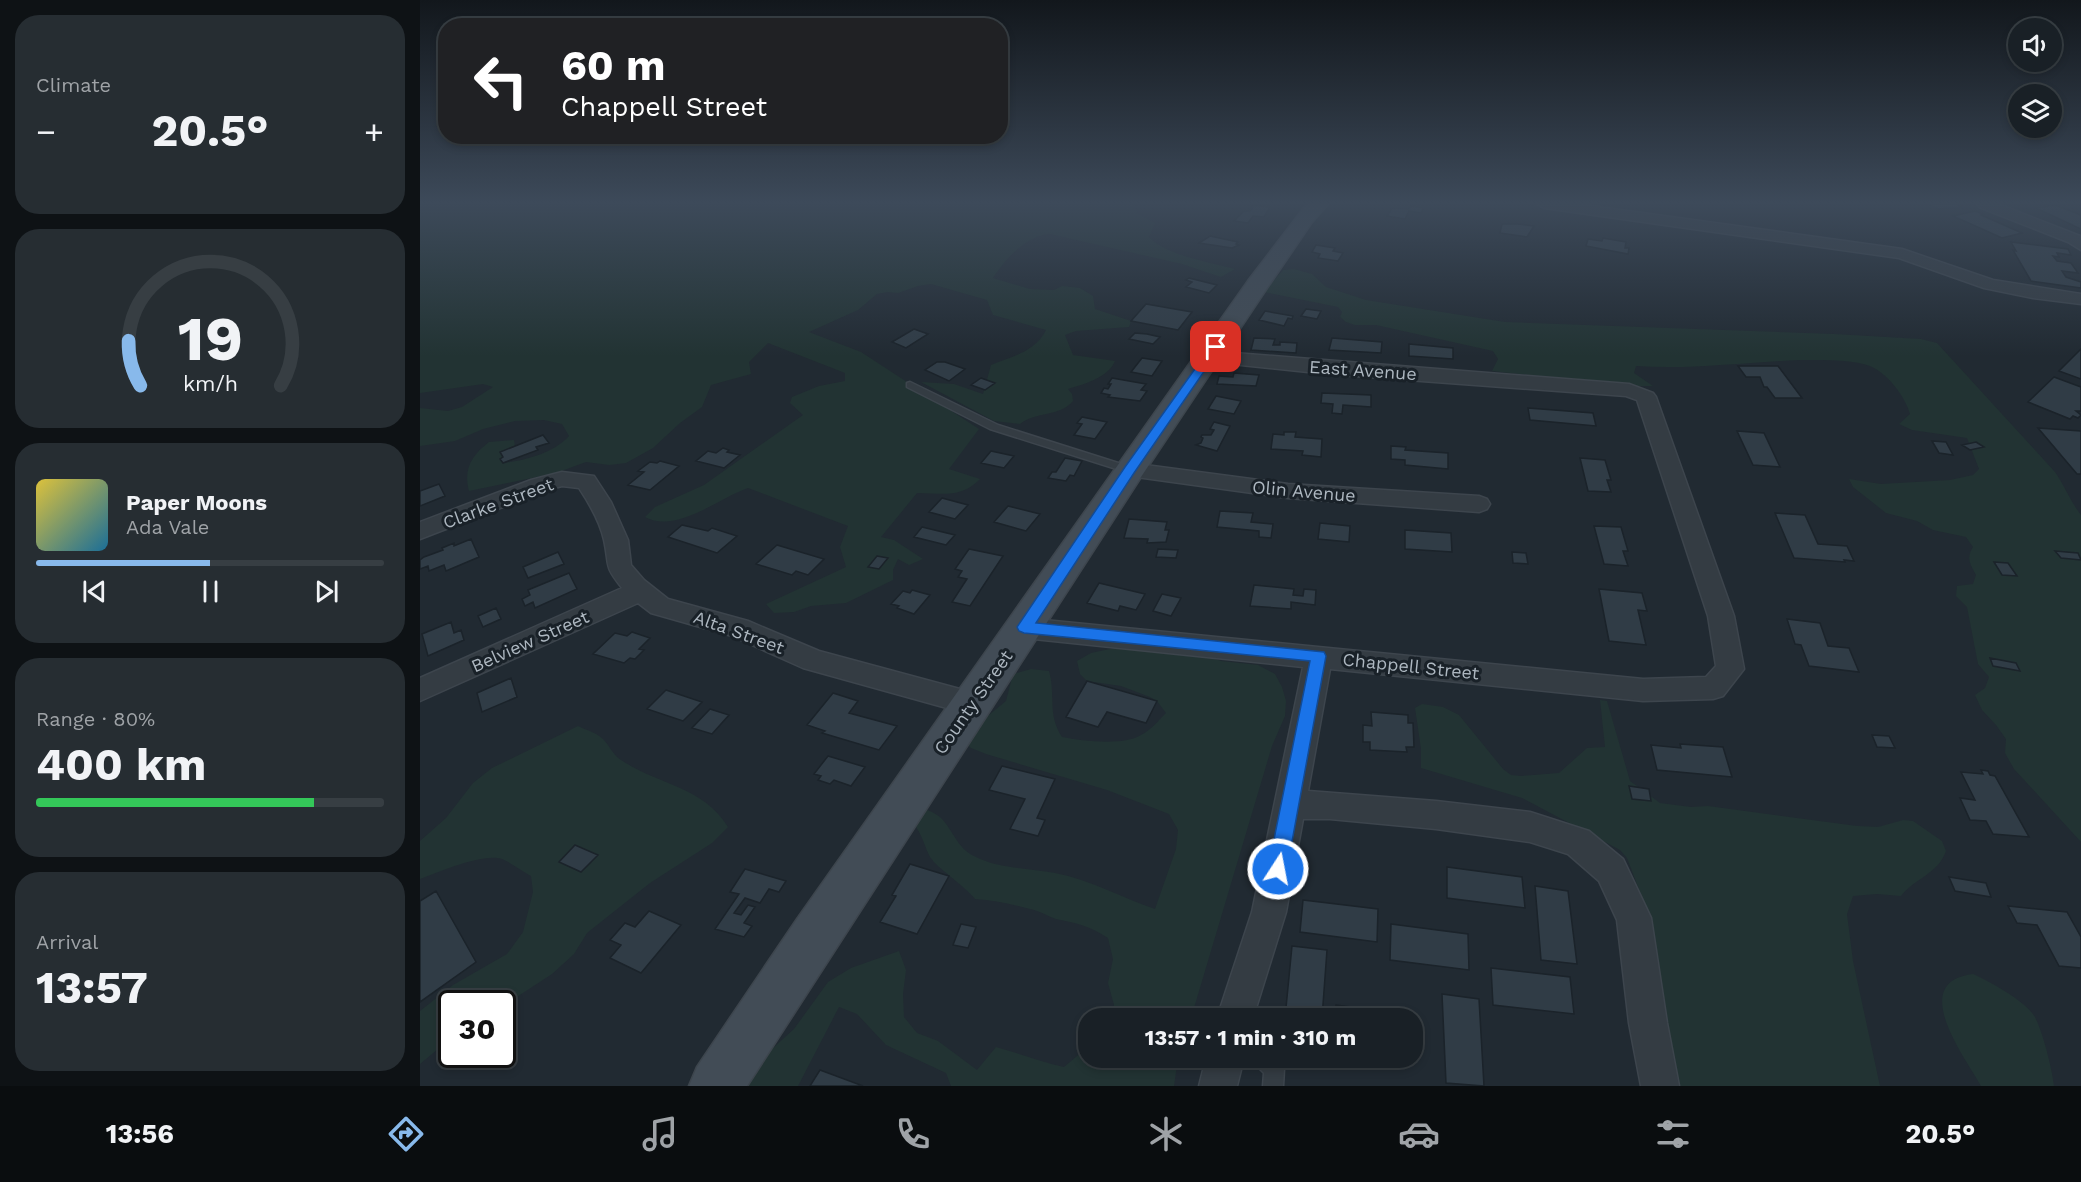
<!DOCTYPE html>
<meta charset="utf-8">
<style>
body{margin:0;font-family:"Work Sans",sans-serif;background:#262d32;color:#f1f3f6;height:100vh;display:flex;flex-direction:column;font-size:22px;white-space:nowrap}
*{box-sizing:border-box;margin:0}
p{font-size:20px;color:#9fa3a7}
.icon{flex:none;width:33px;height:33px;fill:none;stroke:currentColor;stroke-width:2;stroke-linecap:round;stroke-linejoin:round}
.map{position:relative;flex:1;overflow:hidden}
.panel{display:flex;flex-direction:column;gap:15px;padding:15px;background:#0e1215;width:420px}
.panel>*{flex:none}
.banner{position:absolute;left:18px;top:18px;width:570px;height:126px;border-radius:24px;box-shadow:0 3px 9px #0003,0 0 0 2px #373e43;background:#202124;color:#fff;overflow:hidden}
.buttons{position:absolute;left:1588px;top:18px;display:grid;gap:12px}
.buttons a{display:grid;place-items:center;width:54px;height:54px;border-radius:50%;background:#192026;box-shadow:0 3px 9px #0003,0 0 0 2px #373e43;font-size:30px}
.speed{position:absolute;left:18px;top:990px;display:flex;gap:12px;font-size:30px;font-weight:700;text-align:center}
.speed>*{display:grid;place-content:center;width:78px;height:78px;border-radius:50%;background:#192026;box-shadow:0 3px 9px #0003,0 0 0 2px #373e43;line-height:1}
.speed .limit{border:3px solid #111;border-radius:9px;background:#fff;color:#111}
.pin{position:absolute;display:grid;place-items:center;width:51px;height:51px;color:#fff;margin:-26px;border-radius:12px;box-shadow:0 3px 9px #0006}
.me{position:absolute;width:66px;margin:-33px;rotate:11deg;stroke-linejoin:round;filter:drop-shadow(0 0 4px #0008)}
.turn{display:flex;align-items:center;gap:21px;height:126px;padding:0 24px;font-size:27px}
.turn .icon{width:78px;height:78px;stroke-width:2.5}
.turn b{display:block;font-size:42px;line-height:51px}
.big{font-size:45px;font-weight:700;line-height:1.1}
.panel .tile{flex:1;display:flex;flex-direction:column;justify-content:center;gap:9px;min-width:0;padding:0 21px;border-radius:24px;background:#262d32}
.panel .dial{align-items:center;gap:0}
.dial svg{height:156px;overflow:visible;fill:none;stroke:#373e43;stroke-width:7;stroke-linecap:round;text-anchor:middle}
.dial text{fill:#f1f3f6;stroke:none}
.song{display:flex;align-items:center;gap:18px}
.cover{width:72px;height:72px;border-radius:9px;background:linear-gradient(135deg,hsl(50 70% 55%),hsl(200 70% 35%))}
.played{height:6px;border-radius:3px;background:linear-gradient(90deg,#88b9eb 50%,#373e43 50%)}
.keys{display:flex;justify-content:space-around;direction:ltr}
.heat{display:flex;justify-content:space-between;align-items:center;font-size:33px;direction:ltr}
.charge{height:9px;border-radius:4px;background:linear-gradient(90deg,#34c759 80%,#373e43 0)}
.trip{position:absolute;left:658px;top:1008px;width:345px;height:60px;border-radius:24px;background:#192026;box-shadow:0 3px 9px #0003,0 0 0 2px #373e43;font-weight:700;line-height:60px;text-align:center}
.dock{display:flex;height:96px;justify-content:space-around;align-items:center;background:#0a0d0f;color:#9fa3a7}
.dock .icon{width:42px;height:42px}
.dock .on{color:#88b9eb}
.dock b{font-size:27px;color:#f1f3f6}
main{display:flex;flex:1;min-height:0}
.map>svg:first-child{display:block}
</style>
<main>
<section class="panel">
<div class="tile"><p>Climate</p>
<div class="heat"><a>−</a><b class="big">20.5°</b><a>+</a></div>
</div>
<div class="tile dial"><svg viewBox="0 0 100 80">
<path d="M14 69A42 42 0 1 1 86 69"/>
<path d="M14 69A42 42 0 0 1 8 46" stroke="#88b9eb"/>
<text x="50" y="56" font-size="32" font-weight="700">19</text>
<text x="50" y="72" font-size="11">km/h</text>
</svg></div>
<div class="tile">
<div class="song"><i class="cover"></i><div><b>Paper Moons</b><p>Ada Vale</p></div></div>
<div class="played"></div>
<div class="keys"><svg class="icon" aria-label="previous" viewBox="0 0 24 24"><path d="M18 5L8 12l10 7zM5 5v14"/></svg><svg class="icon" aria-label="pause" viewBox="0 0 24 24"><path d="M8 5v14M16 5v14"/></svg><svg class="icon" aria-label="next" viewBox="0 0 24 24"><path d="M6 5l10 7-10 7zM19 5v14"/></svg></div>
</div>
<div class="tile"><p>Range · 80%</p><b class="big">400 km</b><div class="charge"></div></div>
<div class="tile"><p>Arrival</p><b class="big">13:57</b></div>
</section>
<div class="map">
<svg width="1661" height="1086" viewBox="0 0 1661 1086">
<rect width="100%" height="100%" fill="#212a32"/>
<path fill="#233" d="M0,204H712L718,214L735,223L729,237C747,256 790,262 815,269L801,277L762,264L630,234C607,235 585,259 573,278L610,289L634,290L642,286L652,287L660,288L673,296L675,309L711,321L709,327L656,331L645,335L653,355L695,361C688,378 664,384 648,389L652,394L653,401C640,417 616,411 600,424L574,421L501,382L534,384L563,394L571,365C593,356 615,352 626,330L573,315L567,300L511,284L498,286L478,293L468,292L457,294L438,310L389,332L441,352L559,429L529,469L560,479C541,499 521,493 497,493L461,537L474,540L503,559L489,565L478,559L473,570V580L426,603L391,606L374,612L354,613L346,604L426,567L420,547L428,526L328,488C299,498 256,534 225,517L235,507L284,485L383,415L370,403L372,397L399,386L425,381V373L348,343L329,362L331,374L291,385L282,407L260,423L233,448L206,463L189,465L166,462L136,473L49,491C43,469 52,455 69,442L94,440L95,447L83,457L84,463C106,460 134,453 149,436L142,424L124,420L95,421L63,429L35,441L0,446V408L28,411L42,407L73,387L63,384L0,393Z
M874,269L892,274L906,287L946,300L1085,322L1414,334L1501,339L1517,343L1635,472C1645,486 1650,501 1661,515V842L1594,769L1585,753L1586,739L1576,725L1562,710L1555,695L1565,688L1569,677L1558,664L1547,607L1536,596L1537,586L1553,584L1556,575C1550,564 1546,558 1553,547L1546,537L1513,530L1497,521L1466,513L1433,487L1429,479L1461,484L1530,480L1553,475L1559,469L1547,438L1492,430L1479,424L1490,414C1485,396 1467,373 1450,366C1431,359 1401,360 1381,360C1326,362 1270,370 1216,366L1214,373L1233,386H1209L1072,371L1078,359L1073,351L956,325H935L926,322L920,317L922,312L918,307L844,292L863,270Z
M704,646L768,649L801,661L838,665L855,674L862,687L866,701L865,716L852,746L771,1018H690L694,1005L688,983L693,959L688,938C670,926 656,923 636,919C629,917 622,912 614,910C595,905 575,900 555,899C544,885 518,869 510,857C505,848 503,837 496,827L505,809C510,811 517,814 521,818C533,830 537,848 554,856C578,869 609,868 635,873C671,880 702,898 735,909L756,849L758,830L749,814L687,790L566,754L551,748L541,738L586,701L593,674L611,669L629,671C636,696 627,714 642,737C663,741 703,746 721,735C731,730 738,721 746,713L737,701L730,697L701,686L667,681L660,674L657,661L671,653Z
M1180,700L1187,701L1210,781L1240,803L1271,807L1288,806L1437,826L1458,827L1483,820L1493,821L1522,841L1526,851C1518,874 1495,878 1481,896L1457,894L1433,896L1427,914L1433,961L1460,1086H1252L1220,892L1207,858L1200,850L1102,798L1001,768V749L995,708L1002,704L1023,707L1039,715L1083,769L1091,775L1101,776L1139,773L1167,748L1185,747Z
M158,726C166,730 177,733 183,739C190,746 192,754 201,760C238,785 283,786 308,827L292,843L230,883L167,933L154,954L132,974L83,1006L82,1004H32L31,1038L0,1064V1011L33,985L87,954L103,932L113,892L111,876C104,872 86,860 82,859C62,853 20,872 0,879V841L26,818L53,783L72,768Z
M479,951L486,970L483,994L484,1017L497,1033L518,1041L557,1070L576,1047C599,1053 620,1062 644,1067L669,1046V1058H758L754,1086H531L526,1073L466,1045L437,1014L419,1007L378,1086H325L330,1069L374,1029L408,982L431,968Z
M1553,974C1570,982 1606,1001 1615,1017C1623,1033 1632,1068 1634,1086H1561C1545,1057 1487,982 1553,974Z"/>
<path fill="#303c46" stroke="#1b232a" stroke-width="1.5" d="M1509,204H1541L1538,205L1542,207L1518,209Z
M829,205L850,207L844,217L833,216L828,223L814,221L824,211H830L833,207Z
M1635,205L1661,215V229L1616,208Z
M991,206L1004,208L1001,213L989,211L985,219L967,216L972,208L989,209Z
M1555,211L1563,214L1561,215L1602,233L1582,238L1533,216Z
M1082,224H1098L1114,226L1107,237L1080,233Z
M790,236L818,242L816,244L819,245L812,248L779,243Z
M1183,238L1206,242L1205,248H1209L1208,254L1166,246L1168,239L1182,241Z
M1591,242L1648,249L1651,255L1637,253L1639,257L1633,256L1637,261L1651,263L1658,273L1642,271L1646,277L1661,282V288L1611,281L1593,250L1596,251Z
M896,245L915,248L913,251L923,253L918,261L898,258L900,254L892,252Z
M769,278L797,285L789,293L766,287L772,282L766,280Z
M726,304L772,312L758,330L711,321Z
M886,309L901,311L897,319L881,316Z
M845,311L873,316L872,319L868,318L864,326L839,320Z
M494,329L508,334L486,348L472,342Z
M715,333L727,334L740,337L733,344L709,339Z
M834,338L855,339L853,345H860V342L877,343L876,353L831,350Z
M912,338L962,342L961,353L909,350Z
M989,344L1033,348V359L989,356Z
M1661,349V379L1639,371Z
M722,358L742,361L732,376L711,372Z
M517,362H525L545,369L529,381L505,370Z
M1318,366H1358L1382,398H1355L1347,387H1344L1340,377H1326Z
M814,373L839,375L836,386L797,384L799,376L813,377Z
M1634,377L1661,387V411H1656L1661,415L1658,418L1653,416L1650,419L1608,402Z
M561,378L575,383L565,390L551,385Z
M692,378L726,384L721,390L727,391L720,401L688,397L690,395L681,393L684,388L688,389L691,384H688Z
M902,393L951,395V407L923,405L922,414L912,413L913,404L901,403Z
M796,396L821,401L814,414L788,409Z
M1108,408L1173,413L1176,426L1110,420Z
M662,417L687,422L675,439L654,435L662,424L657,423Z
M794,422L810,426L797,451L776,445L781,443L783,438L781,437L782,435H791L794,430L790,429Z
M1618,428L1661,431V474H1657Z
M1317,431L1344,433L1360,467L1333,465Z
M864,432H876L875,437L902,439L901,457L882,455L883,451L851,449L853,434L864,435Z
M123,435L129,443L116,447L118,450L83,463L80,459L83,457L80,452Z
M1512,441L1526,442L1533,455L1519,453Z
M1556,442L1564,447L1550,450L1542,445Z
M971,446L986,447L985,450L1028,453V469L985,465V460L971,459Z
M303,448L309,450L307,452L320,455L304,468L276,461L288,451L296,453Z
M571,451L594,456L584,468L561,463Z
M645,458L662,461L654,476L650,475L646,481L628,478L632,472H636Z
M1160,458L1185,460L1191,480H1187L1191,492L1168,491Z
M240,461L259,466L230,490L208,485L224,472L218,471L230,462L237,463Z
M19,484L25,496L0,506V491Z
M522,498L548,505L535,519L509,512Z
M588,506L620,514L606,531L574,522Z
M800,511L833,513L831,522L853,524L851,538L839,537V531L797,527Z
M1355,513L1385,515L1398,544L1427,546L1434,561L1424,560L1425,562L1374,558Z
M709,519L747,522L745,530H749L746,542L727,543L728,539L704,538Z
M900,523L930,526L929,542L898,539Z
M262,525L288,531L292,528L317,536L297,553L248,537Z
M1174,526L1201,527L1208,551H1203L1208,566L1184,564Z
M502,527L535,535L526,545L494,537Z
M985,530L1031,533L1032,552L985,549Z
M51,539L59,557L26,571L24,565L9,571L8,566L0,569V560L4,557L23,550L22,548L34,543V546Z
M357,545L404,559L388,575L376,571L372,575L336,564Z
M549,549L583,556L550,606L532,602L547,579L538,577L542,571L535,569Z
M738,549L758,550L756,558L736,557Z
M1635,551L1658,553L1661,560L1641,558Z
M138,552L144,564L108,578L103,567Z
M1092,552L1106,553L1108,564L1093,563Z
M457,556L468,558L459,569L448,567Z
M1574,562L1588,563L1597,576L1582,575Z
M149,573L157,589L115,608L113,602L105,606L102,599L110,595L108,590Z
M679,583L725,594L716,610L700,606L698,611L667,603Z
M834,585L874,589L873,595L883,596L884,589L896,590L895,605L871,602V609L830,606Z
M1179,589L1222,593L1227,611L1218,610L1226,645L1189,641Z
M492,590L510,595L494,614L477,608L479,606L471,604L483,591L490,593Z
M742,594L761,598L751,616L733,611Z
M76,608L81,619L63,627L58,616Z
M1367,619L1400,623L1408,646L1429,648L1439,672L1389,666L1381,645L1375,644Z
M31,622L34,633L41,630L44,640L8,656L2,634Z
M212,632L230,638L219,649L224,650L215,659L210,658L204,663L173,654L195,633L207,636Z
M1570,658L1596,663L1600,671L1573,666Z
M91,678L97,697L62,712L57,693Z
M667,681L737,701L726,723L687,712L678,727L646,717Z
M246,690L282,702L263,721L227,709Z
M413,693L438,701L429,713L477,726L459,750L402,733L405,731L387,725Z
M290,709L309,715L292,734L272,728Z
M951,712L988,715V723H993L994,747H986L987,752L950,750V742H943V725L952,726Z
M1452,735L1469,736L1475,748L1457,747Z
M1260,744L1303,747L1312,777L1237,770L1231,745L1261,748Z
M408,756L445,767L431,786L414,780L410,784L398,780L401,776L394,774Z
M582,766L635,779L617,818L625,820L618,836L590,829L605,799L569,790Z
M1561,770L1568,771L1570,775L1575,776L1609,837L1573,834L1566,821L1550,820L1540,798L1555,800L1541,772L1563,774Z
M1209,786L1229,789L1231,801L1212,799Z
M155,845L178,855L161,872L139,862Z
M490,864L529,876L497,934L460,922L476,896L472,895Z
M1027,867L1102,877L1105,908L1027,898Z
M325,869L366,881L359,892L349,889L340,903L325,898L314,913L321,915L328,905L335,907L324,923L332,926L324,937L295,929L319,894L310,892Z
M1529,877L1566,883L1571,897L1535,891Z
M1115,886L1148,891L1157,964L1121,960Z
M16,891L56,962L0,1002V901Z
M883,900L958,909L957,942L880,932Z
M1588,906L1647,912L1661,937V968L1639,966L1617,925L1597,923Z
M229,911L261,925L221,973L190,958L201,945L190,940L205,923L215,927Z
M541,924L556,927L548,948L533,945Z
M971,924L1048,934L1049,970L970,960Z
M872,946L907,950L902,1018H865Z
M1071,968L1150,977L1154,1014L1073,1005Z
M1022,994L1059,999L1064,1086L1026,1083Z
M916,1005L997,1016V1055L993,1054V1018H915Z
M400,1070L443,1086H390Z"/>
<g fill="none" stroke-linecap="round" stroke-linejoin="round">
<g stroke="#3d454d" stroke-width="3">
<path id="lane" d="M490,382L578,425L714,468L715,470L710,473L706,472L570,429L487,387V383Z
M833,1058H856L864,1069L863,1086H843L844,1073L836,1065Z"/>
</g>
<g stroke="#3d454d" stroke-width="3">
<path id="street" d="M1117,204H1157L1482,249L1573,280L1661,294V304L1613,298L1564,288L1479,258L1124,208Z
M1557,204H1578L1660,236L1661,250L1648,242L1559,207Z
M789,351L1209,384L1233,393L1236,397L1314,616L1324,669L1303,696L1293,699L1223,701L910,669L888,791L1016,801L1110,812L1169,831L1203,859L1231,918L1247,1023L1259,1086H1221L1209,1023L1197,920L1179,881L1148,854L1110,842L1016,829L910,819H883L866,912L833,1018H797L832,912L883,667L604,638L595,635L591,628L595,621L604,618L1223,679L1286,677L1296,666L1288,616L1217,400L1206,396L907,374L782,361L780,357L782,353Z
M710,463L868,484L1059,496L1067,499L1070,504L1067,509L1059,512L868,498L702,475L699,470L702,465Z
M142,472L174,476L191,502L208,540L211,565L224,580L248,599L328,621L399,651L562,695L566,703L562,711L552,715L383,668L312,636L231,613L218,603L0,701V678L202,588C183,564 190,567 184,540C180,522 169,503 159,488L142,486L127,490L0,539V522L111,480Z
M786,1058H824L817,1086H779Z"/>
</g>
<g stroke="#3d454d" stroke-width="3">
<path id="secondary" d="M887,204H908L892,222L847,288L721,477L327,1086H269L277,1067L377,919L828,281Z"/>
</g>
<use href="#lane" fill="#343c43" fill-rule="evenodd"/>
<use href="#street" fill="#343c43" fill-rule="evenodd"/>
<use href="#secondary" fill="#424c56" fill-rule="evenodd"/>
</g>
<linearGradient id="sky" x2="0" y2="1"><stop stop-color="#12171c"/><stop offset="0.57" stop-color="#3d4a5a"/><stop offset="1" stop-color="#3d4a5a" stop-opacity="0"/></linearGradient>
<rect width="1661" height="356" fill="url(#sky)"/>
<path fill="#1a73e8" stroke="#114b97" stroke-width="1.5" d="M796,344L801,347L714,473L616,623L904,652L906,656L867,869L864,876L858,878L851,876L848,869L890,661L604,633L599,631L597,627L705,467L792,345Z"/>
<g text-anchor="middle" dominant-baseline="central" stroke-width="6" stroke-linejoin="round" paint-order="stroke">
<g font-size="18" fill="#adb7c0" stroke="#192128">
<text transform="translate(943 370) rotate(4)">East Avenue</text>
<text transform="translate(884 491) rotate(5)">Olin Avenue</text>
<text transform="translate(78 503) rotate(-20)">Clarke Street</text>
<text transform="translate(319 632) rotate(20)">Alta Street</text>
<text transform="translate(110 641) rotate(-24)">Belview Street</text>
<text transform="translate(991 666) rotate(6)">Chappell Street</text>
<text transform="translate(553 702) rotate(-55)">County Street</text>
</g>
</g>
</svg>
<div class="buttons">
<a><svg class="icon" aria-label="sound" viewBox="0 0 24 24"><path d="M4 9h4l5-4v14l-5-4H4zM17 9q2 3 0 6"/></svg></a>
<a><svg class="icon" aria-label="layers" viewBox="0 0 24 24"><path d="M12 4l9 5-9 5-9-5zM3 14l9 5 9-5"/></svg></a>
</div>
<div class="speed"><div class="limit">30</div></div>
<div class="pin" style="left:796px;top:347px;background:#d93025"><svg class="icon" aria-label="arrive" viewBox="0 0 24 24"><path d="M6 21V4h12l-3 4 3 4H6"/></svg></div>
<svg class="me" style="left:858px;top:869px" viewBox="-20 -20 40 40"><circle r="17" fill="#1a73e8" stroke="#fff" stroke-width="3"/><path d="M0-11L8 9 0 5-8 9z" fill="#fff"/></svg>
<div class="trip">13:57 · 1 min · 310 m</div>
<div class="banner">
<div class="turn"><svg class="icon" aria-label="left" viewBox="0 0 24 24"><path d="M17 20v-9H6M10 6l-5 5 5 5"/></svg><div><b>60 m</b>Chappell Street</div></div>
</div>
</div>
</main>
<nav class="dock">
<b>13:56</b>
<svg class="icon on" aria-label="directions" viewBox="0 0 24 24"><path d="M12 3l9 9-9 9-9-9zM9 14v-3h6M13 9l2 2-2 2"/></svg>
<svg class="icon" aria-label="music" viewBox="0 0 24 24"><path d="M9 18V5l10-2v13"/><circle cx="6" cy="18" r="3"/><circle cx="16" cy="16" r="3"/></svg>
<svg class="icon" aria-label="phone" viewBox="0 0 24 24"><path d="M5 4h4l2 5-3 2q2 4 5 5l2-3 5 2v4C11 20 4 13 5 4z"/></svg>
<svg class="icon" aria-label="climate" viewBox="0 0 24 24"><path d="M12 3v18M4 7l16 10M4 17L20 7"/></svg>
<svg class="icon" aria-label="car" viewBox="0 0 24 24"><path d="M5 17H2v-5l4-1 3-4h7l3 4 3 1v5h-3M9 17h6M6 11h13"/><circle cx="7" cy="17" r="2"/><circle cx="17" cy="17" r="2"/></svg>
<svg class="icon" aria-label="filters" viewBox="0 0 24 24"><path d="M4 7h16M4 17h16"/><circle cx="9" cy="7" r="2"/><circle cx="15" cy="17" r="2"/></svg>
<b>20.5°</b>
</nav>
